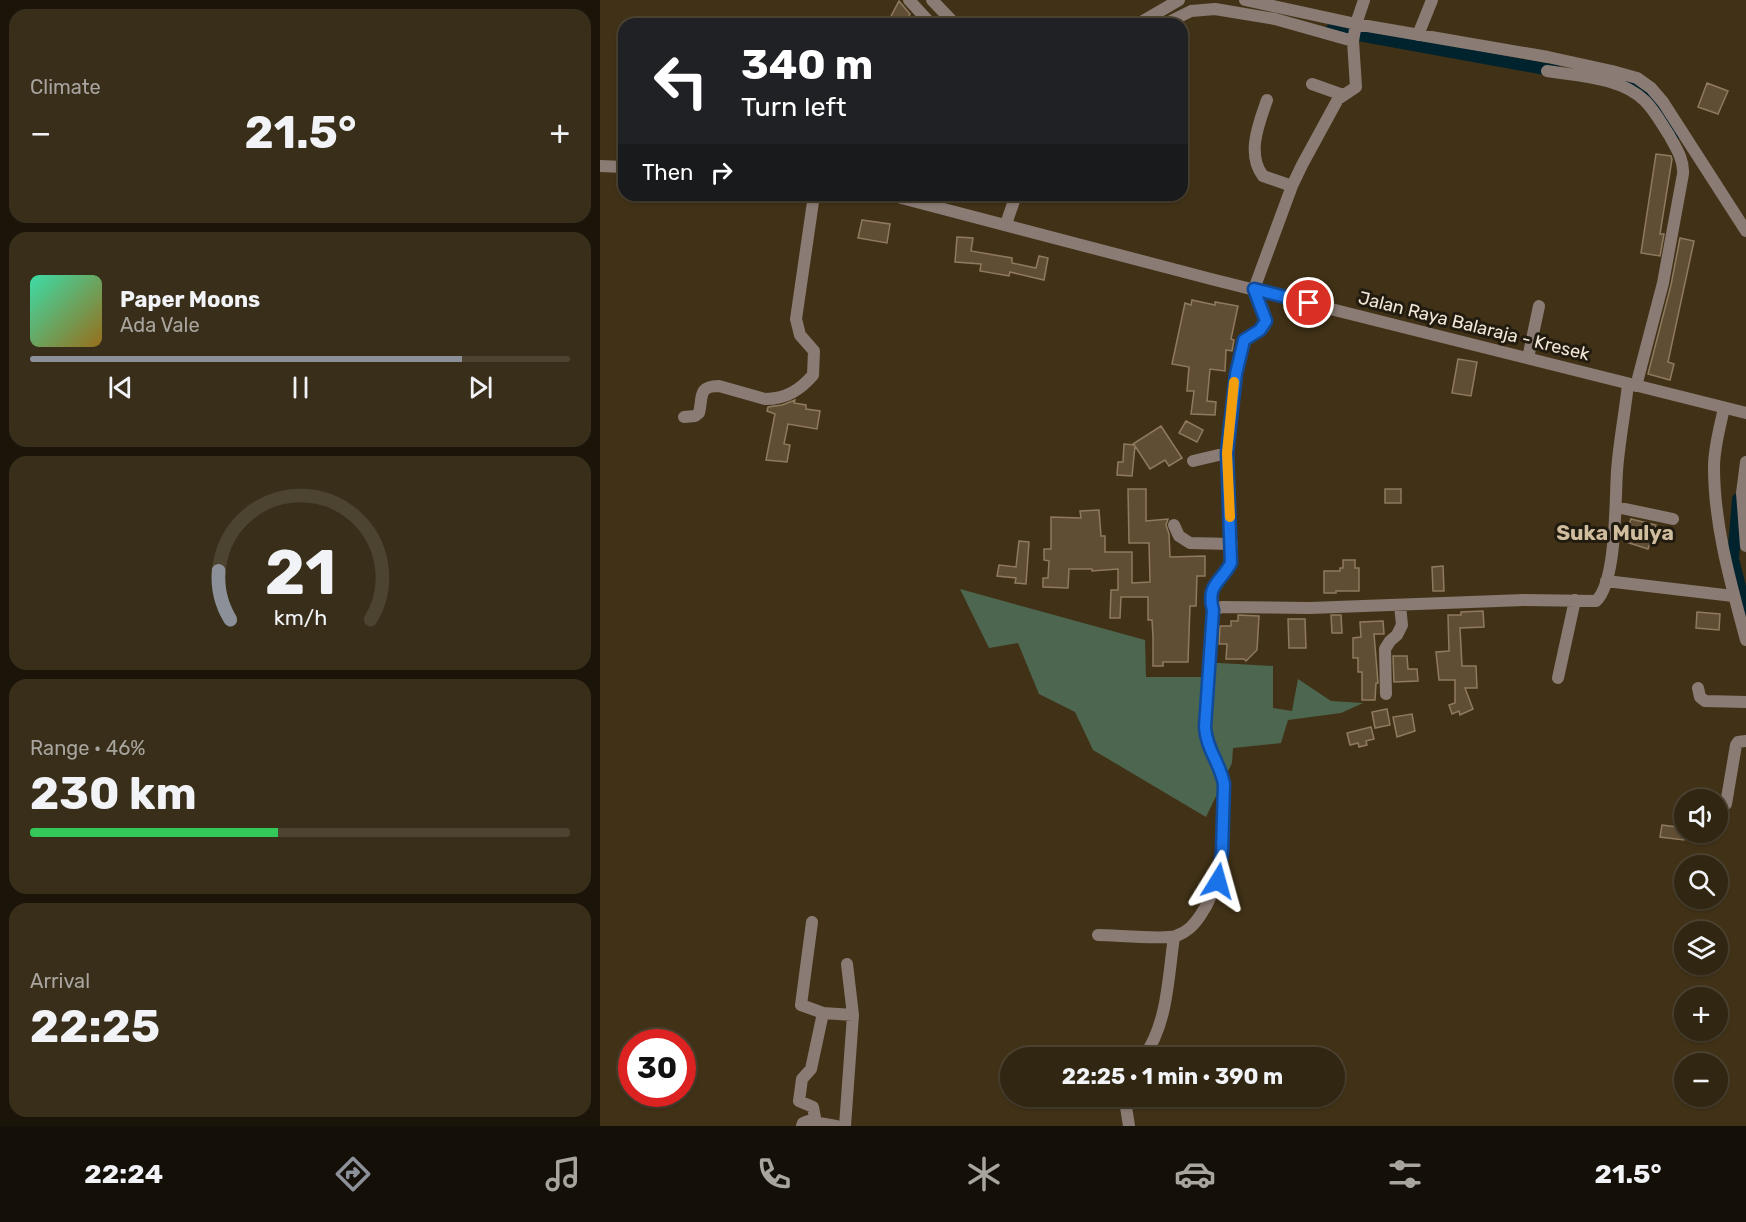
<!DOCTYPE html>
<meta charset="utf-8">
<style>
body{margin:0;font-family:Rubik,sans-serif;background:#392e1a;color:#f1f3f6;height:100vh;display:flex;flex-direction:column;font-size:22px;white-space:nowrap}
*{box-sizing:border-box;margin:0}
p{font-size:20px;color:#a8a59f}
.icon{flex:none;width:33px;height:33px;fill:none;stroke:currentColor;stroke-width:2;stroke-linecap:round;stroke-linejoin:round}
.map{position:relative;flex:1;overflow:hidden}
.details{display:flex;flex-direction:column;gap:9px;padding:9px;background:#1b1509;width:600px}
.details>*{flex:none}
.guide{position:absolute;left:18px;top:18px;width:570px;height:183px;border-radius:18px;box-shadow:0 2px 4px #0004,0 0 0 2px #4c4331;background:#202124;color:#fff;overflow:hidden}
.fabs{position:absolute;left:1074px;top:789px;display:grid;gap:12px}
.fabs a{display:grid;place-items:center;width:54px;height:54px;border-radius:50%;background:#312611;box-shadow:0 2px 4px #0004,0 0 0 2px #4c4331;font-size:30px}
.speed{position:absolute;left:18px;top:1029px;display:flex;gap:12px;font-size:30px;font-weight:700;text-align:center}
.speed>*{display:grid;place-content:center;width:78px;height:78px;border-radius:50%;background:#312611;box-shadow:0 2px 4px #0004,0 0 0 2px #4c4331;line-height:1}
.speed .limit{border:9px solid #d22;background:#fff;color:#111}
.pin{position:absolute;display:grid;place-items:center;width:51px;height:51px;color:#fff;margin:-26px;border:3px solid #fff;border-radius:50%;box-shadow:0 2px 6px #0007}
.me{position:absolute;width:66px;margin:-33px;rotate:8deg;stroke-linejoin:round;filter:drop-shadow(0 0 4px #0008)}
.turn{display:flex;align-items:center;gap:21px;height:126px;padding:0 24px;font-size:27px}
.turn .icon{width:78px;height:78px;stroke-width:2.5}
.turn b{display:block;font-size:42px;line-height:51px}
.then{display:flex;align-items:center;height:57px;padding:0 24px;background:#0003;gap:12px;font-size:22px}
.big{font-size:45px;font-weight:700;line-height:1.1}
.details .tile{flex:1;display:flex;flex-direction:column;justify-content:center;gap:9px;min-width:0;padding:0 21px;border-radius:18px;background:#392e1a}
.details .dial{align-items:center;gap:0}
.dial svg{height:156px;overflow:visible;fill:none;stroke:#4c4331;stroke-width:7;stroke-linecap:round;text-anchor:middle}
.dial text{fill:#f1f3f6;stroke:none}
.song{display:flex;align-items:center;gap:18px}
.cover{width:72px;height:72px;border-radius:9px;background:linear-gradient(135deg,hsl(160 70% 55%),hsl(40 70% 35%))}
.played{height:6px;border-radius:3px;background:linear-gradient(90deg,#8c9099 80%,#4c4331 80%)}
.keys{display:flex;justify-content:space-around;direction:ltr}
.heat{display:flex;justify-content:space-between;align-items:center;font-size:33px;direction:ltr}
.charge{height:9px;border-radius:4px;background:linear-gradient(90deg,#34c759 46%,#4c4331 0)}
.trip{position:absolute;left:400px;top:1047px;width:345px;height:60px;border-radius:30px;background:#312611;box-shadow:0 2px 4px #0004,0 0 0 2px #4c4331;font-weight:700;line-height:60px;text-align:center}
.dock{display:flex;height:96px;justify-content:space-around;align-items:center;background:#140f07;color:#a8a59f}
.dock .icon{width:42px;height:42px}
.dock .active{color:#8c9099}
.dock b{font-size:27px;color:#f1f3f6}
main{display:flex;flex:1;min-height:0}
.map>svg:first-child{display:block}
</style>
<main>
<section class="details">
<div class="tile"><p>Climate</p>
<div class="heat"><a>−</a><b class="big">21.5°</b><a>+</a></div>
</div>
<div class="tile">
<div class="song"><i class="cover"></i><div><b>Paper Moons</b><p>Ada Vale</p></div></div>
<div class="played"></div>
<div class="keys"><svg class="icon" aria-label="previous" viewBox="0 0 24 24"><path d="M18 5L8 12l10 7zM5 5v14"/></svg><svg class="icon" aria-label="pause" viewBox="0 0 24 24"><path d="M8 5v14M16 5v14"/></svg><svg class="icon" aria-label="next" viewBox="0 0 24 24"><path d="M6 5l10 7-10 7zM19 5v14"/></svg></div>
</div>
<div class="tile dial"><svg viewBox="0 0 100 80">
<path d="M14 69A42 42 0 1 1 86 69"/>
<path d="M14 69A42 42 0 0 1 8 44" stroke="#8c9099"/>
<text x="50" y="56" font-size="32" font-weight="700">21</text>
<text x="50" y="72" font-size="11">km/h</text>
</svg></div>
<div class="tile"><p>Range · 46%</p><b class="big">230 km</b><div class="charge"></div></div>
<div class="tile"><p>Arrival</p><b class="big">22:25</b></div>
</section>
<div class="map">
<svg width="1146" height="1126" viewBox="0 0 1146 1126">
<rect width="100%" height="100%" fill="#413217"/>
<path fill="#4d664f" d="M360,589L545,640L546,677H602V662L673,666V708L692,711L698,679L731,701L763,703L741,713L688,720L681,743L633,748L632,763L606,817L493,750L475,712L439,694L418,643L389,648Z"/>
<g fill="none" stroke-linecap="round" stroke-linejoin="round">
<path stroke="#00232e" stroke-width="12" d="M731,30L956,71
M1018,82L1034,85L1047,94L1077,133
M1138,499L1133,559L1146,610"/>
</g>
<path fill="#604e34" stroke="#8f7a5f" stroke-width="1.5" d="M299,1L310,14L305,24H297L289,20Z
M1107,83L1128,91L1118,114L1098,107Z
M1056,154L1071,156L1072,159L1060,234H1064L1060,256L1041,253Z
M262,220L290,224L287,243L258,238Z
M357,237L373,238L371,251L412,258V263L436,268L439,256L448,258L444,280L410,272L409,276L380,271L381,264L355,262Z
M1080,238L1094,241L1068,362L1074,364L1070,380L1048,374L1071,285Z
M592,300L615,305V302L638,306L631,339L634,340L632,351L626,350L625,371L610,369L607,401L616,402L615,415L591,414L594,391H587L589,367L572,364L585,303L591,305Z
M858,359L877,362L871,396L852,393Z
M195,400L194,403L206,405V409L220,411L217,429L188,424L184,444L190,445L187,462L166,460L175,414L167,411L168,407L182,405Z
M586,421L603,430L597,442L579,433Z
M561,426L582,458L569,466L565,460L550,469L535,446L532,476L517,475L518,462H523L524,444L535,445L533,444Z
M528,489H546V521L568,519L566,525L569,534L570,557L605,556V576H597L596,606H590L588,662H563V666H553V637L552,620H548V597H521L520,618H510L511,590H518V569L492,571V569H469L468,588L443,587V578H448L449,561L444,560V549H451V517L481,518L480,511L499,510L501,536H505V552H532V583L550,582L549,543H529Z
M785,489H801V503H785Z
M1031,519L1056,525L1048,549L1023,541Z
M419,541L429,542L426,584L415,583L416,578L397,576L399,565L416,567Z
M743,560H755V568H759V591H736V593H724V571H740V568H743Z
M843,566L844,591H833L832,567Z
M883,611L884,627L860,628L862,666H876L877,688H865L873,709L860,715L859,711L852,714L849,705L855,703V680H839L836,652L849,651L848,615H861V612Z
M1097,612L1120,614L1119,630L1096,628Z
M638,615L659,616L657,650L646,661L644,659H626L627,644H619L620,626H631V621H638Z
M731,615H741L742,633H732Z
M688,619H705L706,648H689Z
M783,621L784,634H774L778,683H776L775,700H762V672H758V658H753V638L761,637L760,622Z
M793,656H807L808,669H817L818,681L794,682Z
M787,709L790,725L775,728L772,712Z
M812,714L815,731L797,737L793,717Z
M771,727L774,739L766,741L767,745L759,747L758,743L750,745L747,733Z
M1062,825L1084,828V840L1060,837Z"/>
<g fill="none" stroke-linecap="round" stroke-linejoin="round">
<path stroke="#8a7b74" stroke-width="12" d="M309,0L331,24
M332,0L355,24
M645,0L756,24L948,57L1012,71L1037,78L1051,88L1063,102L1146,231
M538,24L579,0
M565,24L591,11L615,9L675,19L753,41
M818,35L832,0
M947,71C978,76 1021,77 1045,101C1055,111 1061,123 1069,135C1076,148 1084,159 1083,174L1063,283L1036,386
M712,84L743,95
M667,100C659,123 646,154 663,176L692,186
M406,224L416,195
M928,358L939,306
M1124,408C1120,427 1114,447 1114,467C1114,526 1131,584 1146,640
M84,417L95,416L99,413C103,398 97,386 119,386L165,399C186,399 200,390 213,375L214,351L200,335L196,319L214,195
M593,461L627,453
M1146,462L1142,493L1146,546
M1016,507L1073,519
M574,525L579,536L590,543L632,544
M1006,581L1133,596
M613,610L622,607L710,608L924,600L996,601C1017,582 1015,499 1017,471C1019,442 1025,413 1028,384
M958,678L975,600
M1098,688L1100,697L1105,701L1146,702
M786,694L785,649L790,641L797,635L802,625L800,605
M1126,804L1136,745L1138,742L1146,741
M212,922L201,1005L223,1013L253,1015
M498,935C514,935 564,940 576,936C587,932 593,926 600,916C627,878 622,829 624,784C620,763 606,748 605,727L613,610C606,585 621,582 631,563L627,453L636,374L644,340C649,335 655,334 661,330C673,321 658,300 654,289L692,186L702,165L738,99L756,87L753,41L756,24L764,0
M543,1058C568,1024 568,977 574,937
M527,1096L526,1107L529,1126
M216,1123L213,1107L199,1101L202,1079L211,1069L223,1013
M202,1126L203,1123L208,1121L236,1126
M245,1126L253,1015L247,964"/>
<path stroke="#8a7b74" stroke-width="12" d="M0,166L24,167
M290,195L611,279L1146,413"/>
</g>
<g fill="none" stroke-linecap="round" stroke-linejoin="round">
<g stroke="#114b97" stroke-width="15">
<path id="route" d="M618,881L622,852L624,784C620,763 606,748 605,727L613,610C606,585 621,582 631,563L627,453L636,374L644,340L660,330L666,321L654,289L709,303"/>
</g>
<use href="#route" stroke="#1a73e8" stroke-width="10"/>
<path stroke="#f59e0b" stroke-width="10" d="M630,517L627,453L634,382"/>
</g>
<g text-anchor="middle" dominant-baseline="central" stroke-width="6" stroke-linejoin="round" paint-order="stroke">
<g font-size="18" fill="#f1e8d8" stroke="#221b10">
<text transform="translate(874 326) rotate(14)">Jalan Raya Balaraja - Kresek</text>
</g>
<g font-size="21" font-weight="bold" fill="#d0bd9e" stroke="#221b10">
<text x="1015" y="532">Suka Mulya</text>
</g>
</g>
</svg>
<div class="fabs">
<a><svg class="icon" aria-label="sound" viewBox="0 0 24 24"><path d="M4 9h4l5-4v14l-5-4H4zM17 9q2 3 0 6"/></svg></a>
<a><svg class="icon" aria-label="search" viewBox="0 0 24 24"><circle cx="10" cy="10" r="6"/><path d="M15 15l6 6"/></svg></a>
<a><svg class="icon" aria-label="layers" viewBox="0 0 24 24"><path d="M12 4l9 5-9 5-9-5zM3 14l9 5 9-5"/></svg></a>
<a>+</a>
<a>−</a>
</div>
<div class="speed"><div class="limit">30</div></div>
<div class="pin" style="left:709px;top:303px;background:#d93025"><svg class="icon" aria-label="arrive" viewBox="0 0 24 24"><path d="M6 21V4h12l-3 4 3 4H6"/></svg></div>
<svg class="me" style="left:618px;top:881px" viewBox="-20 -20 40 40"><path d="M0-17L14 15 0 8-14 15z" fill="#1a73e8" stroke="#fff" stroke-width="4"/></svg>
<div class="trip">22:25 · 1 min · 390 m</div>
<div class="guide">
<div class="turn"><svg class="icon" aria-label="left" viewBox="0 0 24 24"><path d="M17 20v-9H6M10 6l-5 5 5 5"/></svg><div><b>340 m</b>Turn left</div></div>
<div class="then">Then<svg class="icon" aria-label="right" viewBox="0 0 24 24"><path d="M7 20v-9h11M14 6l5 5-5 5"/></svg></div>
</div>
</div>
</main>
<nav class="dock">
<b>22:24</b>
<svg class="icon active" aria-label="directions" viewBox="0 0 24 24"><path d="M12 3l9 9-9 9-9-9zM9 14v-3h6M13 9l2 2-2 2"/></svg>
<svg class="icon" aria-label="music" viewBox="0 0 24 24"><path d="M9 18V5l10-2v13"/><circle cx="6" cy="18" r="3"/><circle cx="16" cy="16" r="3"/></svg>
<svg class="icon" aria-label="phone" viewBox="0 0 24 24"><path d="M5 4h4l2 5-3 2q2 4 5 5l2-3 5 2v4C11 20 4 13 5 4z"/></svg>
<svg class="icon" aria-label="climate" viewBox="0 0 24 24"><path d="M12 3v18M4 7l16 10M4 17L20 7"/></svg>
<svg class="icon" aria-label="car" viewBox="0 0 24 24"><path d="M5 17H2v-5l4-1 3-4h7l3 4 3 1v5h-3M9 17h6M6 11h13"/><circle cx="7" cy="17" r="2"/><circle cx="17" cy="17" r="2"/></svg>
<svg class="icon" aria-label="filters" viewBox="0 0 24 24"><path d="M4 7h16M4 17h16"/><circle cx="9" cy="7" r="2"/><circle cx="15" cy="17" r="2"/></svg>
<b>21.5°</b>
</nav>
